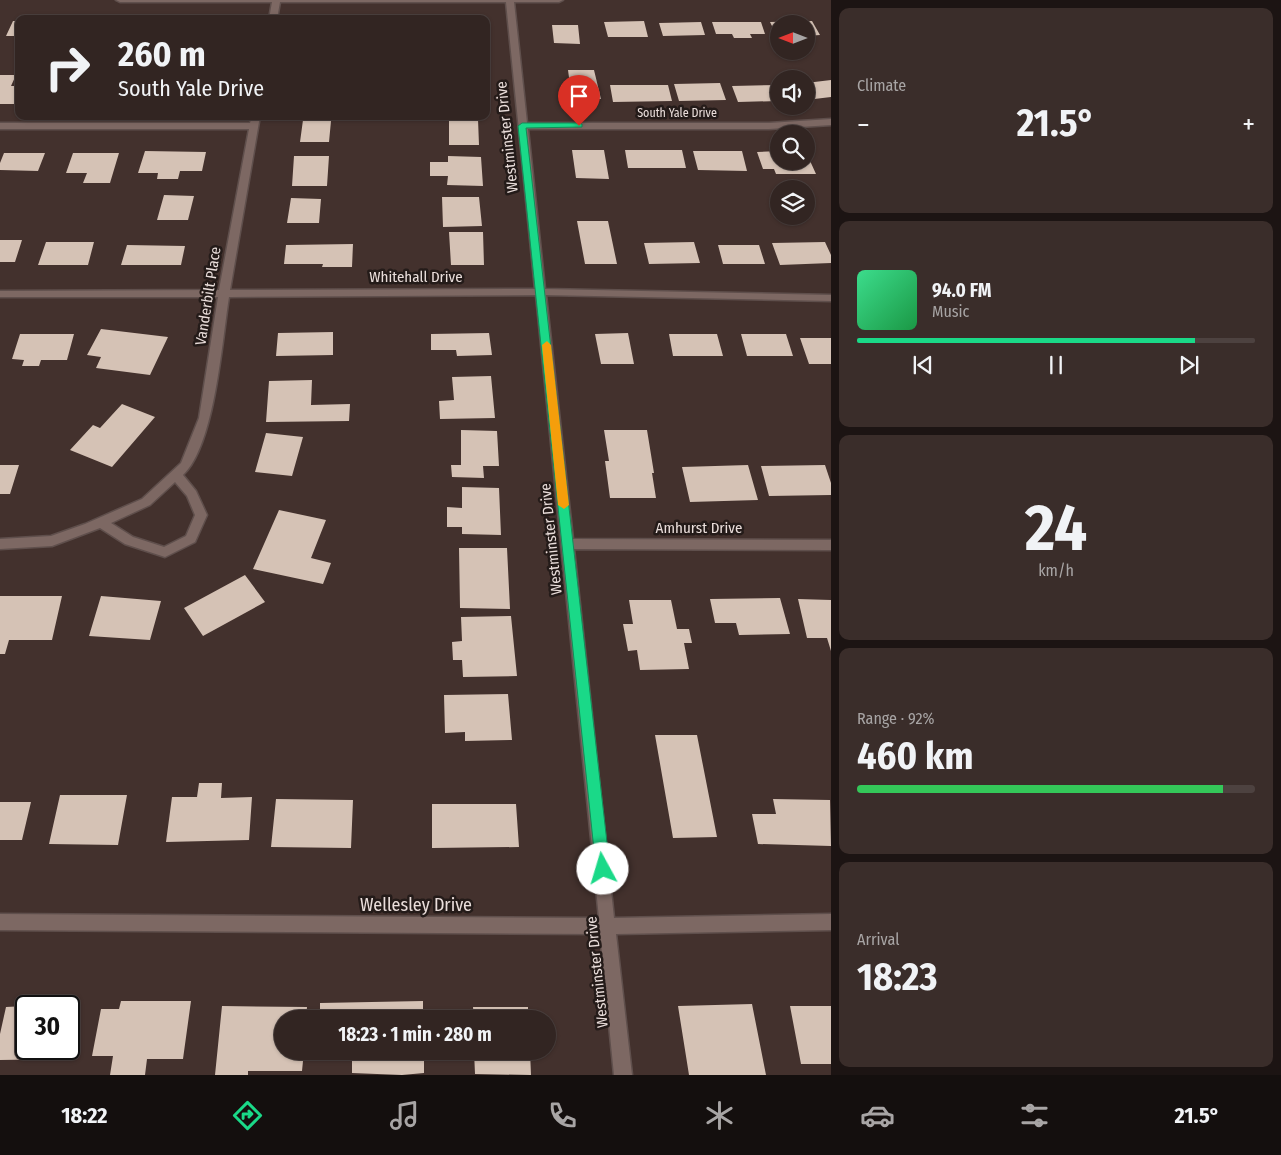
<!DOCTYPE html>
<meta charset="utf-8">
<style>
body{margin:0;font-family:"Fira Sans Condensed",sans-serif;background:#3a2d2a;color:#f1f3f6;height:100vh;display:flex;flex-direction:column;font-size:19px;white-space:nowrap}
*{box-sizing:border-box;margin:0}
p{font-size:16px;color:#a8a5a5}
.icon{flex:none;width:28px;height:28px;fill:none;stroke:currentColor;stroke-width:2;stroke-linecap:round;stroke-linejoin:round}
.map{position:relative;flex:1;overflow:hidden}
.sheet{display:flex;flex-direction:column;gap:8px;padding:8px;background:#1c1413;width:450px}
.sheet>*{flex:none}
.guide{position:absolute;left:15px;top:15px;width:475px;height:105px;border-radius:10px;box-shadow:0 1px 4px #0004,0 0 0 1px #4d4240;background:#322522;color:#f1f3f6;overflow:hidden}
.needle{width:32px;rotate:270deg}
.buttons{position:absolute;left:770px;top:15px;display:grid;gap:10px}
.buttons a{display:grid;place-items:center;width:45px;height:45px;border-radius:50%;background:#322522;box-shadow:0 1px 4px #0004,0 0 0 1px #4d4240;font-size:25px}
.speed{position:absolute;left:15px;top:995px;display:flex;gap:10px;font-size:25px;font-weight:700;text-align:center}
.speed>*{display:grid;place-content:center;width:65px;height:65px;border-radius:50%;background:#322522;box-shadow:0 1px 4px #0004,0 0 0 1px #4d4240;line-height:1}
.speed .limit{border:2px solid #111;border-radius:8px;background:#fff;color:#111}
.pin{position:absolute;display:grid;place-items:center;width:42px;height:42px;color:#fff;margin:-51px -21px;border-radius:50% 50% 50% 0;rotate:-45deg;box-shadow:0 0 5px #0007}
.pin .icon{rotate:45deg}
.me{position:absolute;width:55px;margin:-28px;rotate:354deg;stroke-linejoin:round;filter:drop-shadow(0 0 4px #0008)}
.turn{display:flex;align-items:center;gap:18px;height:105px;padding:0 20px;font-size:22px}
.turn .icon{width:65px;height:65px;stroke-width:2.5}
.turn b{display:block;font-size:35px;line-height:42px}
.big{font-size:38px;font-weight:700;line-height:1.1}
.sheet .tile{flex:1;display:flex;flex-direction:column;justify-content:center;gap:8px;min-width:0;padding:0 18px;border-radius:10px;background:#3a2d2a}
.sheet .dial{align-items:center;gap:0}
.dial b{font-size:65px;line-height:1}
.song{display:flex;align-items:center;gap:15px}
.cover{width:60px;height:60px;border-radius:8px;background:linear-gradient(135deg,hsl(150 70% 55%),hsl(140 70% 35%))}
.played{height:5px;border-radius:2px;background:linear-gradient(90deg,#1ad988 85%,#4d4240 85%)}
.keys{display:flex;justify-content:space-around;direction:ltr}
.heat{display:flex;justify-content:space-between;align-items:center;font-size:28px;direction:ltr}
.charge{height:8px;border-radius:4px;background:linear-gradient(90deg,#34c759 92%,#4d4240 0)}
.trip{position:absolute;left:274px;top:1010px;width:282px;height:50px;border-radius:25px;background:#322522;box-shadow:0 1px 4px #0004,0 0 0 1px #4d4240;font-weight:700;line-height:50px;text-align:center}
.dock{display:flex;height:80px;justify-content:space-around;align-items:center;background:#140f0e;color:#a8a5a5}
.dock .icon{width:35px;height:35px}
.dock .current{color:#1ad988}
.dock b{font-size:22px;color:#f1f3f6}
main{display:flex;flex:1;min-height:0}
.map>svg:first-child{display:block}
</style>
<main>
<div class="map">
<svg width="831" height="1075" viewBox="0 0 831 1075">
<rect width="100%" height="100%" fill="#43312d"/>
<path fill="#d5c2b5" d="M13,21H19V36H6Z
M644,21L648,37H608L604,22Z
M812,21L820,35L806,36V24H779V36H777L770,22Z
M701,22L705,35L663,36L659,23Z
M712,22H761L765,34H750L752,38H734L732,34H716Z
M552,25H578L580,44L554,43Z
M568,70H594L601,99H563L561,85H570Z
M0,75H16L11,86H19V104H0Z
M831,80V97L806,100V83Z
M720,83L726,100L679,101L674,84Z
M610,85H668L672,101L613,102Z
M779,85V101L738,102L732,86Z
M449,118L478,119L479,145H449Z
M303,120L331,121L329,142H300Z
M572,150H604L609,179L576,178Z
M625,150H682L686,168H628Z
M145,151L206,152L202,171H180L178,179H157L158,173H138Z
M693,151H742L747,171L698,170Z
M779,151V161H806V152L816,174H776L774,169H763L757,152Z
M4,153H45L38,171L0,170V163Z
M73,153H119L110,183H83L87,173H66Z
M294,156H329L327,186H292Z
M448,156L481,157L483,186L447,185L448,176H430V162H448Z
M164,195L194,196L188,220H157Z
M442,197H479L482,226L443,227Z
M291,198L321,199L319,223H287Z
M577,221H608L617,264H585Z
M449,232H483L484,265H451Z
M0,240H22L15,262H0Z
M46,242H94L88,265H38Z
M694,242L700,263L649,264L644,243Z
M825,242L831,255V263L780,265L772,243Z
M353,244L352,267H322L323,264H284L286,245Z
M127,245L185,246L181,265H121Z
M718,245H759L765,264H723Z
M101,329L168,337L150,375L96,368L101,357L87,355Z
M333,332V355L276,356L278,333Z
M489,333L492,355L457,356L456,350H431V334Z
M628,333L634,364H601L595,334Z
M20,334H74L67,360H41L39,366H22L24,360L12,359Z
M669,334H717L723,356H673Z
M741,334H786L793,356H747Z
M800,338H831V364H809Z
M491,376L495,418L440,419L439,401L454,400L452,377Z
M312,380L311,405L350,404L349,421L266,422L269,381Z
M122,404L155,417L112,467L70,450L93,425L100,428Z
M461,430L497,431L499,466H483L484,478L452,477L451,465H461Z
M604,430H647L654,473H652L656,498H610L605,461H609Z
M266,433L303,437L292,476L255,472Z
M0,465H19L10,494H0Z
M748,465L758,500L690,502L682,467Z
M825,465L831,483V495L769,496L761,466Z
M462,487L499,488L501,535L462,534V527H447V507L462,508Z
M279,510L326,520L311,558L331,563L323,584L253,569Z
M459,548H507L510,609L460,608Z
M245,575L265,602L203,636L184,608Z
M0,596H62L52,640H9L5,654H0Z
M101,596L161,601L150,640L89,636Z
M780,598L790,634L739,635L736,623H715L710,599Z
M798,599L831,600V651L827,638H807Z
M629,600H671L677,629H689L692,643H684L689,669L640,670L637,650L628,651L623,624H633Z
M511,616L517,676L463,677L462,660H453L452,642L462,641L461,617Z
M508,694L512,740L465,741V732L445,733L444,695Z
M655,735H697L717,837L673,838Z
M199,783H222L221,798L252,797L249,840L166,842L172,797H197Z
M60,795H127L118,845L49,844Z
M276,799L353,800L351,848L271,847Z
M773,799L830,800L831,846L758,844L752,814H776Z
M0,802H31L22,840H0Z
M432,804H516L519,847L432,848Z
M121,1001H191L183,1059H147L145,1075H110L113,1056H92L101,1009H119Z
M423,1001V1019H320V1003Z
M752,1004L766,1075H689L678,1006Z
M26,1006V1049H67L65,1059L0,1060V1034L6,1007Z
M69,1006H74L70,1031H69Z
M222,1006L307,1007L306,1019H282V1051H304L302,1071H248V1075H215Z
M790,1006H831V1064H801Z
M473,1007H528V1019H474Z
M352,1051H424V1073L402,1075L352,1073Z
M474,1051H530L531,1075L475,1074Z"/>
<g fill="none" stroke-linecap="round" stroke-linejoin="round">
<g stroke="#5f4f4c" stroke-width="3">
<path id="minor" d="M116,0H563L559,2H514L527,123H769L831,119V125L769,129H528L545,289L831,295V301L546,295L573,539L831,540V550L574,549L614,918L831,914V930L616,934L632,1075H614L600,934L0,930V914L599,918L536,295L229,297C222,340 215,445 183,475L196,491L207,515L195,542L165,557L125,544L100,528L52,546L0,549V539L51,536L85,524L142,499L181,463L199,418L218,297H0V291L219,290L249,129H0V123H250L252,116H260L230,290L535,289L506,2H280L277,19H269L272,2H120ZM175,482L187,496L195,515L186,536L164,547L133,537L111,523L150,505Z"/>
</g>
<use href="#minor" fill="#7d6863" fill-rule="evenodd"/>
</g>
<path fill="#1ad988" stroke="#118d58" d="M579,123L582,124V127L526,128L610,869L608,874L603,876L598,874L596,869L518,126L522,123Z"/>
<path fill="#f59e0b" d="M547,341L551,345L569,505L564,509L558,505L542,345Z"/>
<g text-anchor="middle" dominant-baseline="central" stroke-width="5" stroke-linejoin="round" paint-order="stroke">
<g font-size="12" fill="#eadedb" stroke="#241b19">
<text x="677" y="113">South Yale Drive</text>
</g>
<g font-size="15" fill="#eadedb" stroke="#241b19">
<text transform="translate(507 137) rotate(-96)">Westminster Drive</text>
<text x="416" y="277">Whitehall Drive</text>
<text transform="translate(208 296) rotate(-81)">Vanderbilt Place</text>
<text x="699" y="528">Amhurst Drive</text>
<text transform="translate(551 539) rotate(-96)">Westminster Drive</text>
<text transform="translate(597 972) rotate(-96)">Westminster Drive</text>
</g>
<g font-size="18" fill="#eadedb" stroke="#241b19">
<text x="416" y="905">Wellesley Drive</text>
</g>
</g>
</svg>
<div class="buttons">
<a><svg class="needle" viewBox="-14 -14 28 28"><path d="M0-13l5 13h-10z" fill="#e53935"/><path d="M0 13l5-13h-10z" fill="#a8a5a5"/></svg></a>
<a><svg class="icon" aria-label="sound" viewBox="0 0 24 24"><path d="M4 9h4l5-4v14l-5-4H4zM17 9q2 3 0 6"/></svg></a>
<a><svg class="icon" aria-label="search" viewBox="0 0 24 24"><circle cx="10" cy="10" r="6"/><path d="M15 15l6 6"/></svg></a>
<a><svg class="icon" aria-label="layers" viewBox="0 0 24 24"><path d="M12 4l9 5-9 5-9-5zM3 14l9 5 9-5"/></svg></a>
</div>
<div class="speed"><div class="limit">30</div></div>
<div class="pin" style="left:579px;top:126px;background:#d93025"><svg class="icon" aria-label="arrive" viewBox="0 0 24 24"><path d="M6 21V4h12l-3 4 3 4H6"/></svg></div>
<svg class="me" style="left:603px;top:869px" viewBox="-20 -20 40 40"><circle r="19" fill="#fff"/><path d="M0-13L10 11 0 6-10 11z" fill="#1ad988"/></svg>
<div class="trip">18:23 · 1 min · 280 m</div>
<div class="guide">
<div class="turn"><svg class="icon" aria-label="right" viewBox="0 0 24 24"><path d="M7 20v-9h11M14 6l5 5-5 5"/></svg><div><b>260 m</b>South Yale Drive</div></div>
</div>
</div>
<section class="sheet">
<div class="tile"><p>Climate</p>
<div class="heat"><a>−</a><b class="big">21.5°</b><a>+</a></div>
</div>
<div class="tile">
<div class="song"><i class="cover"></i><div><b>94.0 FM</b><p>Music</p></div></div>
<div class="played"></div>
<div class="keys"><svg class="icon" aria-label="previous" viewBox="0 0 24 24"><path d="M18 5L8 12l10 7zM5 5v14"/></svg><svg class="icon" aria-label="pause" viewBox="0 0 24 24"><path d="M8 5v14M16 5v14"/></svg><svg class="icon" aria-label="next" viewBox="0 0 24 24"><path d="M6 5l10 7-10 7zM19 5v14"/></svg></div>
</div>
<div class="tile dial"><b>24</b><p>km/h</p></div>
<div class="tile"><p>Range · 92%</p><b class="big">460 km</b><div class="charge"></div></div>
<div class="tile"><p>Arrival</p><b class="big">18:23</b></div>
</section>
</main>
<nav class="dock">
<b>18:22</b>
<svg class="icon current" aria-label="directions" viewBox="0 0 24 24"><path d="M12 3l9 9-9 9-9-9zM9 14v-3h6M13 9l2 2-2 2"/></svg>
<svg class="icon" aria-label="music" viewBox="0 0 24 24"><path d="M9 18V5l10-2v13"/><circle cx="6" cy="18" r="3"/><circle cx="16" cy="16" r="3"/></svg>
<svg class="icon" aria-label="phone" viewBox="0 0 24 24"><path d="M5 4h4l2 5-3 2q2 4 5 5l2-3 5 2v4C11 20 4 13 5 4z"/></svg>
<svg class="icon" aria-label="climate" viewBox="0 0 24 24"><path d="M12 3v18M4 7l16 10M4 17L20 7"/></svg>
<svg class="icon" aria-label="car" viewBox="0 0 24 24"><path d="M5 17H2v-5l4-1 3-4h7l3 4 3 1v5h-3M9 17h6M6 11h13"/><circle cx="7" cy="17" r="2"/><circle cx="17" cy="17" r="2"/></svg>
<svg class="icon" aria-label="filters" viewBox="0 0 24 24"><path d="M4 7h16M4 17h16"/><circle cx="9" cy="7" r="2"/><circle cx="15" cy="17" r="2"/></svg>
<b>21.5°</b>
</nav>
